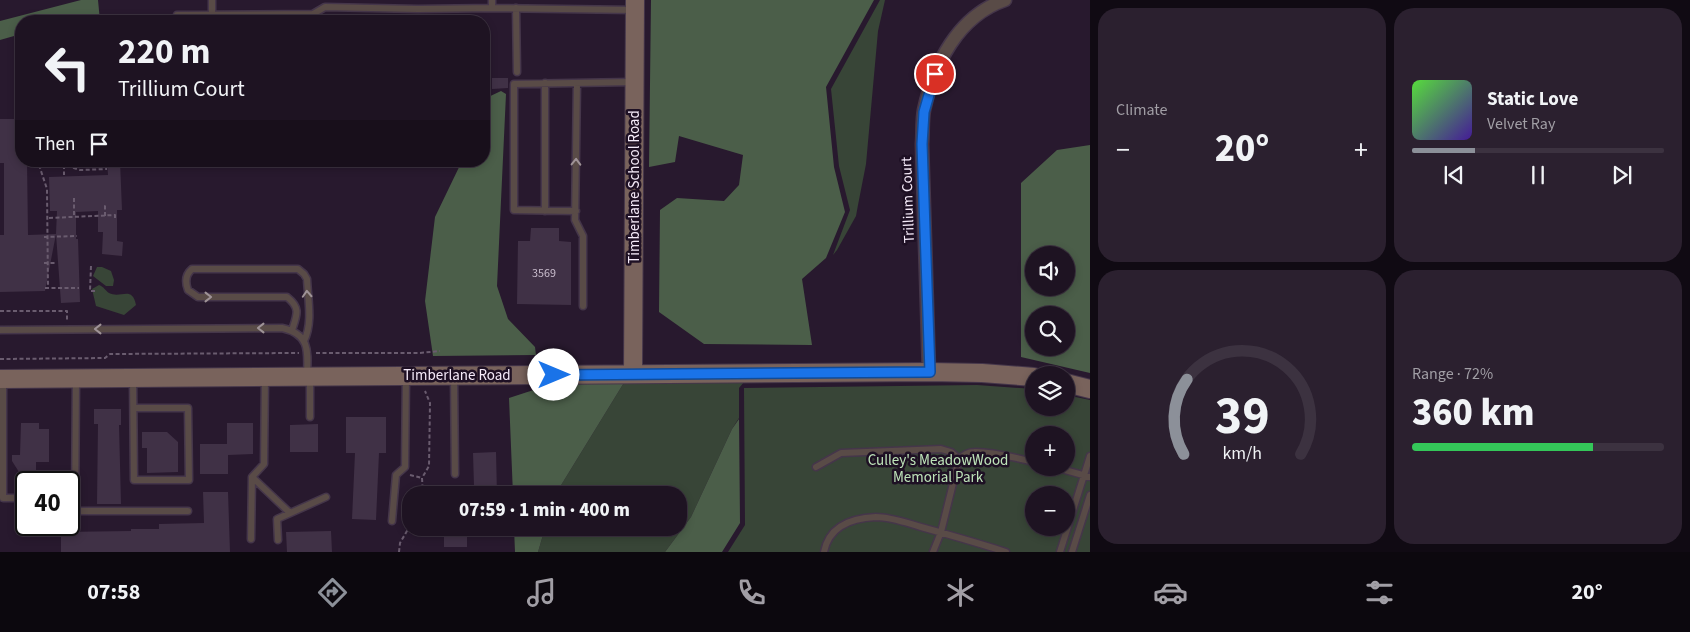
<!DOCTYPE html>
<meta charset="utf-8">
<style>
body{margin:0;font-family:"Source Sans 3",sans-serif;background:#2b202f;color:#f1f3f6;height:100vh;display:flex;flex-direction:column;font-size:19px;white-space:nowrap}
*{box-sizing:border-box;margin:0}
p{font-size:16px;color:#a19ea5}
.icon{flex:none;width:28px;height:28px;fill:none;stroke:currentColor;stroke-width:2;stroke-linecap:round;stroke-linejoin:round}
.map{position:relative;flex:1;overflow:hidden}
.drawer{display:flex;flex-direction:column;gap:8px;padding:8px;background:#100a13;width:600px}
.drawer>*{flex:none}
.hud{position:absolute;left:15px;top:15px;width:475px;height:152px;border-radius:20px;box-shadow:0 2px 8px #0003,0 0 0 1px #3c3240;background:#1e1322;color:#f1f3f6;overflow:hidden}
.buttons{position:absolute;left:1025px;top:246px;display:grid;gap:10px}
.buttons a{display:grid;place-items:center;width:50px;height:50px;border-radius:50%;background:#1e1322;box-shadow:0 2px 8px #0003,0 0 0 1px #3c3240;font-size:25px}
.speed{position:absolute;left:15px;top:471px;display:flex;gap:10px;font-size:25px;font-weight:700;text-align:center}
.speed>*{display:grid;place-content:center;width:65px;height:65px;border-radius:50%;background:#1e1322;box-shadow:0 2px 8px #0003,0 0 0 1px #3c3240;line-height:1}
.speed .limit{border:2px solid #111;border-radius:8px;background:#fff;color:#111}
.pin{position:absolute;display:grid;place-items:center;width:42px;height:42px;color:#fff;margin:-21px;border:2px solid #fff;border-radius:50%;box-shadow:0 1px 5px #0007}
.me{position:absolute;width:55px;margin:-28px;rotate:90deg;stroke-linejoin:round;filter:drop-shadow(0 0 4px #0008)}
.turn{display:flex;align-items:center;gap:18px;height:105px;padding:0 20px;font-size:22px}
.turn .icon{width:65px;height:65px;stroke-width:2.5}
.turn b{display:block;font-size:35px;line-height:42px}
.then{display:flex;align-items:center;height:48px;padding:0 20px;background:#0003;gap:10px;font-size:19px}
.big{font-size:38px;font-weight:800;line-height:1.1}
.drawer .tile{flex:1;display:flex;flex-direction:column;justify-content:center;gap:8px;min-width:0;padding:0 18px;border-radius:20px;background:#2b202f}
.drawer .dial{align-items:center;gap:0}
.dial svg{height:130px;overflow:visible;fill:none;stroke:#3c3240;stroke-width:7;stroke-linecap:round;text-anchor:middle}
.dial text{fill:#f1f3f6;stroke:none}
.song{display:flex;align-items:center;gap:15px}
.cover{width:60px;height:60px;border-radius:8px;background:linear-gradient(135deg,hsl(110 70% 55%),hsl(260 70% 35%))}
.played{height:5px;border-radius:2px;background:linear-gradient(90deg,#8c9099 25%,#3c3240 25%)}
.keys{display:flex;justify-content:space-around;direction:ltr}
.heat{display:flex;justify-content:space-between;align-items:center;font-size:28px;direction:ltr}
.charge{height:8px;border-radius:4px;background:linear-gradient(90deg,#34c759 72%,#3c3240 0)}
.drawer .tiles{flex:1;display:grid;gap:8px;grid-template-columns:repeat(2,1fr)}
.trip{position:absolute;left:402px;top:486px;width:285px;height:50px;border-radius:20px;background:#1e1322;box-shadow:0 2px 8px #0003,0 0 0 1px #3c3240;font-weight:800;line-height:50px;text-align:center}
.menu{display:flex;height:80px;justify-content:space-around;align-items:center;background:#0c080e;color:#a19ea5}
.menu .icon{width:35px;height:35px}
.menu .active{color:#8c9099}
.menu b{font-size:22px;color:#f1f3f6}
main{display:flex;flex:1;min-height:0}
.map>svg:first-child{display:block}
</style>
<main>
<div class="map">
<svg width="1090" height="552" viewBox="0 0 1090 552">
<rect width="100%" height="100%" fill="#28192e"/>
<path fill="#384537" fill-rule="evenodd" d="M880,0H885L878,31L866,164L858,205L856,216L837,250L833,255L850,210L839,166L831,89Z
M97,267H102L111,271L114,280L113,286H106L93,276Z
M99,285C104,287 105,290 109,293C121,299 132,285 136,305L124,315L96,306L92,289Z
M625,381L744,382L739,388V418L732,429L691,517L665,552H538L545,528H679V495H555Z
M977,385L1034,389V408H1066V395L1090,400V552H728L745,525L744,388ZM1034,435H1066V468H1034ZM1034,495H1066V528H1034Z"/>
<path fill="#4b5e49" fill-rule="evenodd" d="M81,0H98L100,21H21V34L0,40V21Z
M651,0H874L826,87L834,167L845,212L826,258L802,279L812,345L704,344L659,312L660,210L677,198L724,201L739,185L743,155L679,136L675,162L649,167Z
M501,91L506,94L497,286L508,319L535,347L536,355L433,356L425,301L435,217L462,161H484V99Z
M1090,145V373L1021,357V183L1057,150ZM1034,255H1066V288H1034ZM1034,315H1066V348H1034Z
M625,381L555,495H513L509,398L558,382Z
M739,419L740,523L722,552H665L691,517L732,429Z
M514,528H545L538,552H515Z"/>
<path fill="#403146" d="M492,78H508V88L492,89Z
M0,119H21V161H27L28,235L56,234L45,291L0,292V235H4V163H0Z
M107,161H120L122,210H117V241L123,242L122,256L102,254L103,232H98V211L76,212V239H78L80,302L61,303L56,234L57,211H50L49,177L108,175Z
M531,228H559V241L571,242V305L517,304L518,241H530Z
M94,409H121V425H119L121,504H97L98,424H94Z
M346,417H386V453H379L376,520L352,519L355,453H346Z
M21,423H39V429H49V462H36V472H33V476H26L19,472L12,461V455H20Z
M227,423H253V454L228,455V474H200V444H227Z
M318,424V452H290V425Z
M142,432H167L178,442V472L147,473V448H142Z
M496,452L497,495H443V486H474L473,453Z
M203,492H228L230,552H61V532L131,531V529H159V524L204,523Z
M454,528H467V547H444V530H454Z
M331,531L332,552H287L286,532Z"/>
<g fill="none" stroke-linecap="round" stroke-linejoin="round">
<g stroke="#45364a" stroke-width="9">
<path id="lane" d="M212,0V15
M492,0V8
M516,8L517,72
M177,15L313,14L325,7L418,9L494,8L634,10
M545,83V211
M577,83L575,220L583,236V306
M576,211L514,210V84L632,82
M0,330L282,328C310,334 308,351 307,375
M292,330C297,315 301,308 287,297H198L188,290C185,282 185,275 192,269H298L304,274L307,279C308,300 313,323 304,341
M454,377L455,474
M310,378V417
M133,379L134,480H189L188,408H134
M76,380L75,511H188
M3,381V498H26
M816,467L841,453L941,449L951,452L959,459
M1058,468L1090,477
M252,477L290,513
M392,521L396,475L405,467L406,377
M251,539L252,477L264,464L265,378
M278,540L277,519L326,497
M824,552C829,526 852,518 876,517C891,517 907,523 921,527C950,535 978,543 1006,552
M933,552L941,532L959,459C964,455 968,452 974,452C991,451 1016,458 1034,462
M1060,552L1090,456
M1072,552L1090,495"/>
</g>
<g stroke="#45364a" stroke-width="15">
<path id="street" d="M929,372L922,144C923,133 922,121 924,110C934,64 958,16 1005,0"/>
</g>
<g stroke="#45364a" stroke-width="20">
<path id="secondary" d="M633,374L635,0
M0,379L929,372L982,373L1034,377
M1066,383L1090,389"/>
</g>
<path stroke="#6a5c6f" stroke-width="2" stroke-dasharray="4 2.5" stroke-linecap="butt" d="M28,165H65L80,170L107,169
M39,165L47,189L48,288
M64,165V175
M74,198V217
M105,216V206H107
M49,218L115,215V219
M44,237L77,236
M44,263H56
M91,266L90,291H97
M45,288H79
M0,311H67V320
M316,353H420L440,351
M0,359L105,358L110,354L299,353
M410,475L422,478
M423,495L422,478L429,466L430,403L425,391
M399,552L400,543L411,524"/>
<use href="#lane" stroke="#594b47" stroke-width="6"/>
<use href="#street" stroke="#594b47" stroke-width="12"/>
<use href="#secondary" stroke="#79635c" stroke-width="18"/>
</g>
<defs><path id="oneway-chevron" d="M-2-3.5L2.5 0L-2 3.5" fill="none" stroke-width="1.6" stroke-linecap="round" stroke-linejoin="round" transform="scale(1.25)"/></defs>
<g stroke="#9f9397">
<use href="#oneway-chevron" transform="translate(576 162) rotate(-89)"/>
<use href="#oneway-chevron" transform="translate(307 294) rotate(-93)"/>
<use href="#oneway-chevron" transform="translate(208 297)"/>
<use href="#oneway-chevron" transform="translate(261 328) rotate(180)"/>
<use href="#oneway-chevron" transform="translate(98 329) rotate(180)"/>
</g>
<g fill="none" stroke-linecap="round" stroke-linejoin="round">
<g stroke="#114b97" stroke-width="12">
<path id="route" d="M554,375L930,372L922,144L924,112L935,74"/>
</g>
<use href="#route" stroke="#1a73e8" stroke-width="9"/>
</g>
<g text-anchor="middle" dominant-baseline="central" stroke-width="5" stroke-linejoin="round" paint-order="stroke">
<g font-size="12" fill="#c8bccc">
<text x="544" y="273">3569</text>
</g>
<g font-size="15" fill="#f5eaf9" stroke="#1e1024">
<text transform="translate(634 187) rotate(-90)">Timberlane School Road</text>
<text transform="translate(908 200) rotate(-92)">Trillium Court</text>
<text x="457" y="375">Timberlane Road</text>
</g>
<g font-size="15" fill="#bee4b9" stroke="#1e1024">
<text x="938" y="460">Culley's MeadowWood<tspan x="938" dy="17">Memorial Park</tspan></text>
</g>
</g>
</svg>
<div class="buttons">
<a><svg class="icon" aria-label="sound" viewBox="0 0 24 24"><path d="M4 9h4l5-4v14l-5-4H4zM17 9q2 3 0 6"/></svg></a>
<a><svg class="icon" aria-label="search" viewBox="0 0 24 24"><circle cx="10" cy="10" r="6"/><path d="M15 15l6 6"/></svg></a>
<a><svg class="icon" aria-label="layers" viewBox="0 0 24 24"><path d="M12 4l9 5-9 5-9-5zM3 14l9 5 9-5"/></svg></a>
<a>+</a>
<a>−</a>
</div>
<div class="speed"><div class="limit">40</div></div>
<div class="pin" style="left:935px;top:74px;background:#d93025"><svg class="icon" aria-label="arrive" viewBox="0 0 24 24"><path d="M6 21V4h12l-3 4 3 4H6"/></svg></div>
<svg class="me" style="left:554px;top:375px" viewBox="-20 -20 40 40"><circle r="19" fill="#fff"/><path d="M0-13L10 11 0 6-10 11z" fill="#1a73e8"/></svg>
<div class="trip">07:59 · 1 min · 400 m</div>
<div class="hud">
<div class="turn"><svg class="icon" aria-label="left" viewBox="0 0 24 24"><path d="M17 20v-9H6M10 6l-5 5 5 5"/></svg><div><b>220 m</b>Trillium Court</div></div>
<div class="then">Then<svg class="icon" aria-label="arrive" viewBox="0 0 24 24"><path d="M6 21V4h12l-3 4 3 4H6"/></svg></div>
</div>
</div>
<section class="drawer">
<div class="tiles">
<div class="tile"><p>Climate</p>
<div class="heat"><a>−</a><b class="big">20°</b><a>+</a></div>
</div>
<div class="tile">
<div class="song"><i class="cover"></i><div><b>Static Love</b><p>Velvet Ray</p></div></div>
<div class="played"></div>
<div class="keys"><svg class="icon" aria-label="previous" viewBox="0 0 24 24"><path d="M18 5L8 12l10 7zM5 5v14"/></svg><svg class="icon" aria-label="pause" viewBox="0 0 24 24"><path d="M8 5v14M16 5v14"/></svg><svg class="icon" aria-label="next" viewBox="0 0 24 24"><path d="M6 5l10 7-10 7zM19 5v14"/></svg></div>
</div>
<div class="tile dial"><svg viewBox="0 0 100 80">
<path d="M14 69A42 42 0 1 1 86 69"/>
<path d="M14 69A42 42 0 0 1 16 23" stroke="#8c9099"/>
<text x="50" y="56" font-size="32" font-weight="700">39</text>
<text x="50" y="72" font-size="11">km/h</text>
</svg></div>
<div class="tile"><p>Range · 72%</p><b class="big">360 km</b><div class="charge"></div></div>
</div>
</section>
</main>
<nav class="menu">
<b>07:58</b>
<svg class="icon active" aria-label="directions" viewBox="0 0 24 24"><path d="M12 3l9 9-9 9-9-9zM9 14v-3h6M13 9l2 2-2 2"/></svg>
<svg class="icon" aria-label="music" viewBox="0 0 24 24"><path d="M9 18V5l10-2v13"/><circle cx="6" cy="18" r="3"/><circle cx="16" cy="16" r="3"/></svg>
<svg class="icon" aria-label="phone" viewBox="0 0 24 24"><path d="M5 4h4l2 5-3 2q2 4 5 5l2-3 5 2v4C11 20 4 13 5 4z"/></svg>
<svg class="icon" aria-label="climate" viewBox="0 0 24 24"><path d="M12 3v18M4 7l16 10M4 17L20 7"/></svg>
<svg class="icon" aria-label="car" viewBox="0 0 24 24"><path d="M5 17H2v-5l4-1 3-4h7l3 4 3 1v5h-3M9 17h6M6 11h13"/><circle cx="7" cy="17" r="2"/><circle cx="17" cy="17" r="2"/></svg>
<svg class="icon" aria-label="filters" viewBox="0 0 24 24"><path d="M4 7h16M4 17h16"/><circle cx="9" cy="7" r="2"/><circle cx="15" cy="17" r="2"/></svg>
<b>20°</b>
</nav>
